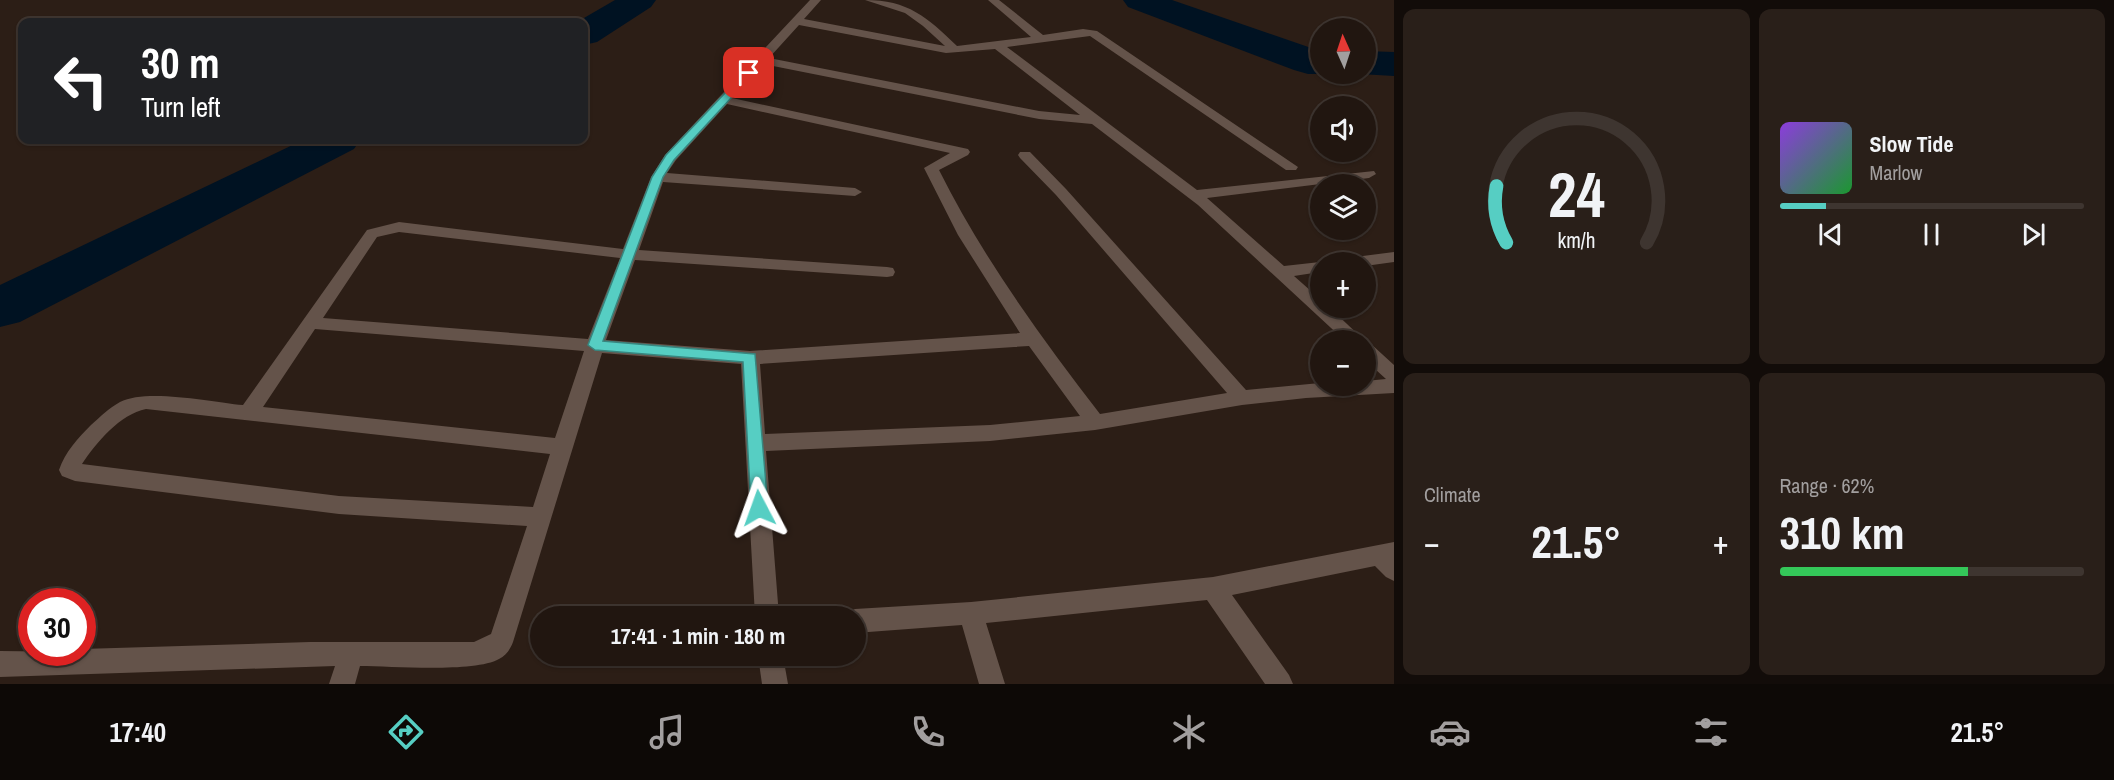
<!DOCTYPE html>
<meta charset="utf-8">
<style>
body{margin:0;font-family:"Archivo Narrow",sans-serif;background:#291f19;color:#f1f3f6;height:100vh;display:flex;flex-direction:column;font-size:22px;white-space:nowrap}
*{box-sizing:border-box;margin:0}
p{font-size:20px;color:#a29f9f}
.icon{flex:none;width:33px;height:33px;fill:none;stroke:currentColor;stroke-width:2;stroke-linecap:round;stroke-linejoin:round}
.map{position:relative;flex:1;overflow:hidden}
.drawer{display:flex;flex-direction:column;gap:9px;padding:9px;background:#120c09;width:720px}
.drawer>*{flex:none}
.guide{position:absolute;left:18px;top:18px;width:570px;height:126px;border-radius:12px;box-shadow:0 2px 4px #0004,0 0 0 2px #3e3530;background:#202124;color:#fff;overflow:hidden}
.needle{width:39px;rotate:357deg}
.buttons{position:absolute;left:1310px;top:18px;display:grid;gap:12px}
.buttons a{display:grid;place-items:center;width:66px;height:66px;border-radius:50%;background:#211610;box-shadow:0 2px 4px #0004,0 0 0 2px #3e3530;font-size:30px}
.speed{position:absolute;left:18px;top:588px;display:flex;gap:12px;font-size:30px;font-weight:700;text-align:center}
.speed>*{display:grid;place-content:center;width:78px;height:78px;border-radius:50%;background:#211610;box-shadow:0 2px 4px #0004,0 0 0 2px #3e3530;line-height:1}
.speed .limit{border:9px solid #d22;background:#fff;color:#111}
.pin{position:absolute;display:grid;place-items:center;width:51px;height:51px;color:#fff;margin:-26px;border-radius:12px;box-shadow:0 3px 9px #0006}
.me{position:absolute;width:66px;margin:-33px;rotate:356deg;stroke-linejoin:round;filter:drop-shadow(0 0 4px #0008)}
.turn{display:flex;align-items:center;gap:21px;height:126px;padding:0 24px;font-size:27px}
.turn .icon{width:78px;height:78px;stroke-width:2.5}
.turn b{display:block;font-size:42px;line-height:51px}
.big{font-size:45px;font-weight:800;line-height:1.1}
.drawer .tile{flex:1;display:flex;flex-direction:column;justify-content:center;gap:9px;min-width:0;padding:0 21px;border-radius:12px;background:#291f19}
.drawer .dial{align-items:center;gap:0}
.dial svg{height:156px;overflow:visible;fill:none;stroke:#3e3530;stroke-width:7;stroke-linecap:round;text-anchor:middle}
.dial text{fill:#f1f3f6;stroke:none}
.song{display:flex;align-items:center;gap:18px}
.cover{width:72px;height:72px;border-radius:9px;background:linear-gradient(135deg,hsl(270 70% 55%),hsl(130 70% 35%))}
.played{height:6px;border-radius:3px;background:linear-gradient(90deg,#56cec3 15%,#3e3530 15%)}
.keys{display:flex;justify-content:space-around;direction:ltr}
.heat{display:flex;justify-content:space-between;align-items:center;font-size:33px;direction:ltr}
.charge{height:9px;border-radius:4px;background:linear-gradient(90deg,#34c759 62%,#3e3530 0)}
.drawer .tiles{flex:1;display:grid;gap:9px;grid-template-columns:repeat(2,1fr)}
.trip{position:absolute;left:530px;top:606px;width:336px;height:60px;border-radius:30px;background:#211610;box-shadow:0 2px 4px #0004,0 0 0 2px #3e3530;font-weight:800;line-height:60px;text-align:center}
.tabs{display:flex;height:96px;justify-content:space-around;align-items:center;background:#0d0906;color:#a29f9f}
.tabs .icon{width:42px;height:42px}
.tabs .current{color:#56cec3}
.tabs b{font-size:27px;color:#f1f3f6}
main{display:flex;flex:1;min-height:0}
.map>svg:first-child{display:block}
</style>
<main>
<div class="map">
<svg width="1394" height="684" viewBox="0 0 1394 684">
<rect width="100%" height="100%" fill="#2c1e16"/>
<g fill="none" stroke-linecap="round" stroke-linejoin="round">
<path fill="#001222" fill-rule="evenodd" d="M615,0H656L651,7L597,42L584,45V22H577Z
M1123,0H1172L1320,51V74H1325H1308L1294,70L1128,7Z
M1365,51L1394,52V76L1360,74H1365Z
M303,140H360L354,149L20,322L0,327V285Z"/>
<path fill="#64534a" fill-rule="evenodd" d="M810,0H821L804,19L945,46L923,26L905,13L865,0C908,0 927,17 957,46L1031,37L988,0H999L1043,35L1083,29L1097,31L1298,167L1296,170H1286L1090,36L1007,47L1197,190L1374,171L1376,174L1369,178L1207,198L1284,266L1320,262H1323H1320V272L1294,276L1320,299V308H1330L1364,340H1344L1198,205L1092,124L1039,119L763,64L732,98L968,149L970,152L968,155L939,170C983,258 1040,336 1100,414L1227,393L1056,195L1020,158L1018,155L1020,152H1030L1066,189L1246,390L1320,383V386H1365V381L1386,379L1365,360V343L1371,344L1394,365V393L1306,398L1242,405L1095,430L990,441L766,451L779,616H755L741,364L602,353L513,642C510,650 506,655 499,659C474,673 392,666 360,666L355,684H329L335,666L0,677V651L82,652V649L310,642H474L491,634L527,526L339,514L75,481L62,476L59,470C65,452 78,438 91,425C100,417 109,408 120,402C147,388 211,402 243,405L367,230L399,222L623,249L651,177L665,155ZM799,25L946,53L995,49L1080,115L1039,111L769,58ZM727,104L950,153L924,168L958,235L1020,333L750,351L606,340L635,260L887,277L893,276L895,272L893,268L887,267L639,250L663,182L855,196L862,192L855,188L667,173L676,160ZM399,232L620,258L588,339L323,318L377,237ZM315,329L584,351L555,438L263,407ZM1029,346L1080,416L990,425L765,434L760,364ZM146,409L550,454L533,507L339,496L82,464C96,443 120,414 146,409Z
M1394,252V262L1365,266V262H1347L1355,257Z
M1394,542V581L1386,577L1375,566L1232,595L1289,675L1293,684H1265L1207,600L986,623L1005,684H979L962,625L855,633V616H845L846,613L855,609L971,602L1213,577Z
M758,656H783L788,684H762Z"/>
</g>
<path fill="#56cec3" stroke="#38867f" stroke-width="1.5" d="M746,71L754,73L674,160L663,177L603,341L755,354L768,508L765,513L759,515L754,513L751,508L743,362L595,350L588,345L652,177L666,155Z"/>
</svg>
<div class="buttons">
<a><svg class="needle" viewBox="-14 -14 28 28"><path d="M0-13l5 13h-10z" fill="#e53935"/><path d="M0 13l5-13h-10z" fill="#a29f9f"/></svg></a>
<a><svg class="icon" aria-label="sound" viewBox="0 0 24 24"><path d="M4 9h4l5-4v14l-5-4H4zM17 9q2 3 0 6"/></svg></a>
<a><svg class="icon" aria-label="layers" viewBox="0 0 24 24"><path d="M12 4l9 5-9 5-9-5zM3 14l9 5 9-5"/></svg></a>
<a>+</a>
<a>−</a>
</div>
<div class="speed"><div class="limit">30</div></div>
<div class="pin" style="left:749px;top:73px;background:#d93025"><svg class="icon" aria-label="arrive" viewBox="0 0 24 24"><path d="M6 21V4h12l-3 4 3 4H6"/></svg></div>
<svg class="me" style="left:759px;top:508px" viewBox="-20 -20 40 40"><path d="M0-17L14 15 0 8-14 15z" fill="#56cec3" stroke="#fff" stroke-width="4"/></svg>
<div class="trip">17:41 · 1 min · 180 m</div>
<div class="guide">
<div class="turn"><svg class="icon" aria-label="left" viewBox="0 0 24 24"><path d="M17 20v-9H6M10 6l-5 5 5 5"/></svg><div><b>30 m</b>Turn left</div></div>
</div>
</div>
<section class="drawer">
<div class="tiles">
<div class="tile dial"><svg viewBox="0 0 100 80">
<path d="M14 69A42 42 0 1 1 86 69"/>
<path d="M14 69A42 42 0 0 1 9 40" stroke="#56cec3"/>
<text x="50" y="56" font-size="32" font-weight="700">24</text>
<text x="50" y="72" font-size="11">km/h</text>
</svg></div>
<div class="tile">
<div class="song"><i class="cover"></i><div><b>Slow Tide</b><p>Marlow</p></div></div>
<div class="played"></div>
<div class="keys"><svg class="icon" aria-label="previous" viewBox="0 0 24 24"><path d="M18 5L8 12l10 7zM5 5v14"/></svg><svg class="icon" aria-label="pause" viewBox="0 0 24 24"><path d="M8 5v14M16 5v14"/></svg><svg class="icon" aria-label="next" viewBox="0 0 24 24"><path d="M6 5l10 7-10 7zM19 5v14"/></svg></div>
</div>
<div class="tile"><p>Climate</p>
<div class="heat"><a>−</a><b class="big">21.5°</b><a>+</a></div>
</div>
<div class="tile"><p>Range · 62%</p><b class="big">310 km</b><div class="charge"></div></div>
</div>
</section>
</main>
<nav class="tabs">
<b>17:40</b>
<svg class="icon current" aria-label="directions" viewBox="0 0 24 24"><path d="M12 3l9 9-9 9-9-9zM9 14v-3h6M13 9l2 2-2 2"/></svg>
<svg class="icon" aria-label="music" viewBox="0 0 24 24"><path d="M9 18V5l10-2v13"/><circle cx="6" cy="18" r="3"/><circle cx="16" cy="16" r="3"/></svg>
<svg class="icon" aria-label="phone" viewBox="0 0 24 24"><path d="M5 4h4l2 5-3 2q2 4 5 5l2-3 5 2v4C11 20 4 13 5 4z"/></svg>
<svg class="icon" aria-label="climate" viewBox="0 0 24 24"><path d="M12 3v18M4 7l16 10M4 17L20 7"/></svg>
<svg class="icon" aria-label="car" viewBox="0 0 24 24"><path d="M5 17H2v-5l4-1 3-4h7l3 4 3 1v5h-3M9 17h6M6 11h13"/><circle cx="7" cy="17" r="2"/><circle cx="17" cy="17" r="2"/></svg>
<svg class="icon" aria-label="filters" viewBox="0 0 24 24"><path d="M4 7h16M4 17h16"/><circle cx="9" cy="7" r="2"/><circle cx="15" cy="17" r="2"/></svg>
<b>21.5°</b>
</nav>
